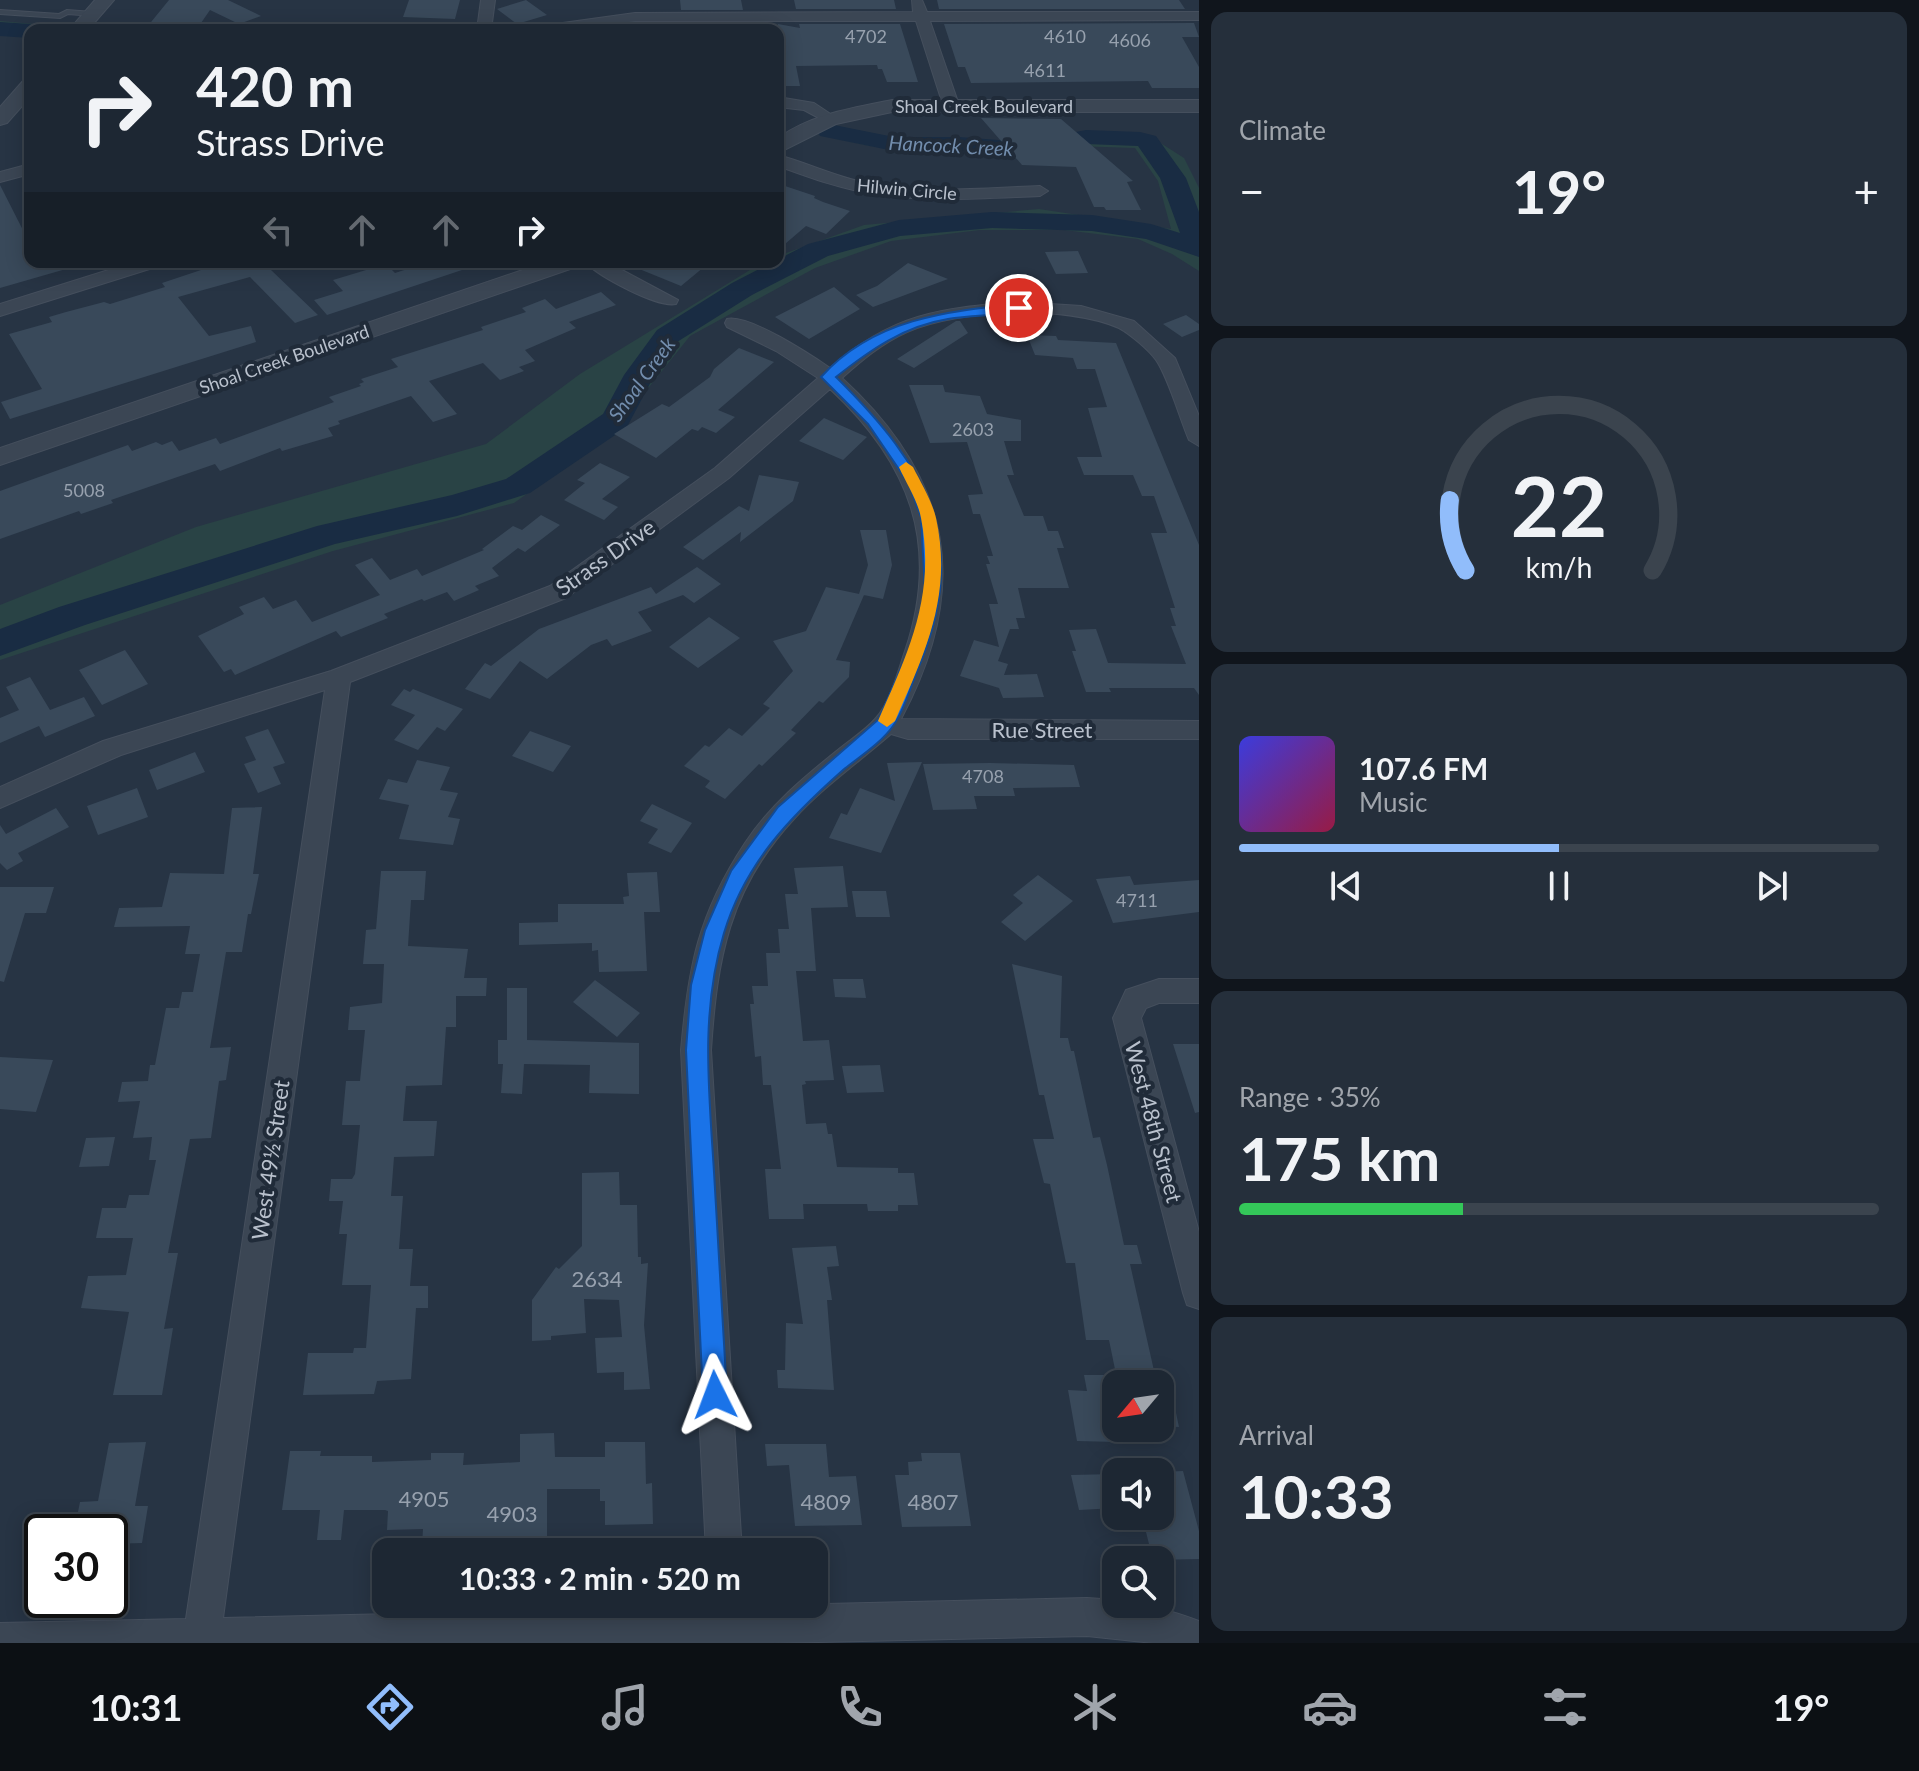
<!DOCTYPE html>
<meta charset="utf-8">
<style>
body{margin:0;font-family:Lato,sans-serif;background:#252f3b;color:#f1f3f6;height:100vh;display:flex;flex-direction:column;font-size:30px;white-space:nowrap}
*{box-sizing:border-box;margin:0}
p{font-size:26px;color:#a0a5ac}
.icon{flex:none;width:44px;height:44px;fill:none;stroke:currentColor;stroke-width:2;stroke-linecap:round;stroke-linejoin:round}
.map{position:relative;flex:1;overflow:hidden}
.side{display:flex;flex-direction:column;gap:12px;padding:12px;background:#10151c;width:720px}
.side>*{flex:none}
.guide{position:absolute;left:24px;top:24px;width:760px;height:244px;border-radius:16px;box-shadow:0 4px 20px #0003,0 0 0 2px #3b444e;background:#1d2733;color:#f1f3f6;overflow:hidden}
.needle{width:52px;rotate:241deg}
.buttons{position:absolute;left:1102px;top:1370px;display:grid;gap:16px}
.buttons a{display:grid;place-items:center;width:72px;height:72px;border-radius:16px;background:#1d2733;box-shadow:0 4px 20px #0003,0 0 0 2px #3b444e;font-size:40px}
.speed{position:absolute;left:24px;top:1514px;display:flex;gap:16px;font-size:40px;font-weight:700;text-align:center}
.speed>*{display:grid;place-content:center;width:104px;height:104px;border-radius:50%;background:#1d2733;box-shadow:0 4px 20px #0003,0 0 0 2px #3b444e;line-height:1}
.speed .limit{border:4px solid #111;border-radius:12px;background:#fff;color:#111}
.pin{position:absolute;display:grid;place-items:center;width:68px;height:68px;color:#fff;margin:-34px;border:4px solid #fff;border-radius:50%;box-shadow:0 2px 8px #0007}
.me{position:absolute;width:88px;margin:-44px;rotate:357deg;stroke-linejoin:round;filter:drop-shadow(0 0 6px #0008)}
.turn{display:flex;align-items:center;gap:28px;height:168px;padding:0 40px;font-size:36px}
.turn .icon{width:104px;height:104px;stroke-width:2.5}
.turn b{display:block;font-size:56px;line-height:68px}
.lanes{display:flex;align-items:center;height:76px;padding:0 40px;background:#0003;justify-content:center;gap:40px;direction:ltr}
.lanes .off{opacity:.35}
.big{font-size:60px;font-weight:700;line-height:1.1}
.side .widget{flex:1;display:flex;flex-direction:column;justify-content:center;gap:12px;min-width:0;padding:0 28px;border-radius:16px;background:#252f3b}
.side .dial{align-items:center;gap:0}
.dial svg{height:208px;overflow:visible;fill:none;stroke:#3b444e;stroke-width:7;stroke-linecap:round;text-anchor:middle}
.dial text{fill:#f1f3f6;stroke:none}
.song{display:flex;align-items:center;gap:24px}
.cover{width:96px;height:96px;border-radius:12px;background:linear-gradient(135deg,hsl(240 70% 55%),hsl(340 70% 35%))}
.played{height:8px;border-radius:4px;background:linear-gradient(90deg,#91bdfb 50%,#3b444e 50%)}
.keys{display:flex;justify-content:space-around;direction:ltr}
.heat{display:flex;justify-content:space-between;align-items:center;font-size:44px;direction:ltr}
.charge{height:12px;border-radius:6px;background:linear-gradient(90deg,#34c759 35%,#3b444e 0)}
.trip{position:absolute;left:372px;top:1538px;width:456px;height:80px;border-radius:16px;background:#1d2733;box-shadow:0 4px 20px #0003,0 0 0 2px #3b444e;font-weight:700;line-height:80px;text-align:center}
.tabs{display:flex;height:128px;justify-content:space-around;align-items:center;background:#0c1014;color:#a0a5ac}
.tabs .icon{width:56px;height:56px}
.tabs .active{color:#91bdfb}
.tabs b{font-size:36px;color:#f1f3f6}
main{display:flex;flex:1;min-height:0}
.map>svg:first-child{display:block}
</style>
<main>
<div class="map">
<svg width="1199" height="1643" viewBox="0 0 1199 1643">
<rect width="100%" height="100%" fill="#273444"/>
<path fill="#294345" d="M0,21L68,27L67,30H30V36L0,34Z
M836,126L883,137L1015,141L1066,135H1148L1184,158L1199,188V271L1172,254L1138,239L1064,230H980L891,241L815,268L690,336L633,407L621,427L514,503L333,551L0,660V605L196,527L486,444L580,374L763,262H778V256L864,225L1039,209L1171,229L1158,181L1135,148L1073,146L995,154L870,146L824,136Z"/>
<g fill="none" stroke-linecap="round" stroke-linejoin="round">
<path fill="#192c43" fill-rule="evenodd" d="M0,22L30,24L41,30H30V38L0,36Z
M829,124L894,137H959L1023,142L1086,130L1140,132L1156,136L1186,178L1199,212V257L1146,239L1092,231L992,228L900,236L828,256L752,295L677,342L654,376L627,427L530,493L457,516L335,544L85,625L0,656V629L59,607L317,526L452,495L506,479L603,414L624,375L657,330L732,283L808,244L899,220L992,212L1092,215L1151,224L1180,233L1160,178L1138,146L1086,144L1023,158L959,151H894L820,136L817,131L820,126Z"/>
</g>
<path fill="#39495a" d="M169,0H228L261,16L239,24L210,10L201,23L176,22L171,28L147,27Z
M409,0H460L455,19L403,17Z
M526,0L547,15L517,24L497,9Z
M680,0H741L743,10H681Z
M794,0H894L896,9H796Z
M937,0H1179L1185,9H939Z
M1194,23L1199,37H1182L1199,67V88H1152L1148,81L971,83L965,67H958L944,24Z
M682,24H746L747,30H682Z
M778,24L800,28L799,24H900L918,82H887L882,69H878L877,65L796,66L800,86H778Z
M981,118L1061,119L1133,181L1127,182L1141,210H1106L1104,207H1094L1076,167L1022,165Z
M0,185L30,244V262H72L73,267L0,288Z
M785,186L815,196L814,198L823,202L850,211L826,234L806,226L778,250V192Z
M1078,251L1088,273L1056,274L1045,252Z
M225,262H285L286,266L271,270L318,315L295,323L250,277L178,297L209,336L251,326L256,342L10,419L1,402L42,389L9,334L52,322L49,317L66,312L104,302L110,304L165,287L162,283Z
M429,262H474V266L327,315L314,300L343,291L333,280L386,264L395,273Z
M622,262H710L681,286Z
M908,263L948,279L873,307L856,295L877,286Z
M834,287L860,309L809,339L775,317Z
M601,292L616,305L569,322L576,328L525,350L535,361L519,367L524,371L500,380L483,363L429,381L457,414L433,422L411,396L338,421L340,424L328,428L333,436L282,451L280,448L220,471L215,464L111,500L113,503L81,514L79,511L0,539V491L128,445L132,451L156,442L162,445L172,441L179,451L216,438L220,444L334,402L329,397L361,386L359,384L364,382L361,379L398,367L391,359L483,330L481,327L526,312L522,308L545,299L556,309Z
M1186,315L1199,324V330L1182,337L1163,324Z
M956,321H960L968,333L914,368L897,359Z
M1027,335L1056,336L1058,340L1116,343L1199,545V695L1194,688H1109L1111,692H1086L1072,651H1076L1069,630L1096,629L1108,663L1186,664L1171,626H1176L1170,608H1175L1151,533H1167L1154,496H1142L1133,475H1084L1077,457H1102L1088,408L1107,407L1095,369H1077L1073,358L1035,355Z
M739,348L774,362L718,410L735,417L716,433L702,427L698,431L692,429L656,458L614,434L662,404L669,407L710,377L714,369Z
M909,385H943L945,392L980,396L987,414L1021,420V441H1004L1014,475H1007L1024,516H1043L1048,531H1058L1064,548H1057L1069,588H1018L1025,618H1016L1019,629H1010L998,661L1008,664L1004,675L1037,674L1044,697L1003,698L999,688L960,676L974,640L999,647L989,604H998L986,564H990L987,556H993L980,514H973L968,495L983,494L967,442L930,443Z
M824,418L867,437L843,460L799,441Z
M600,463L630,477L602,499L618,507L604,520L564,500L585,483L577,480Z
M759,475L799,482L793,501L740,542L741,532L703,560L683,547L739,506L749,511Z
M541,515L560,525L525,552L518,548L492,568L499,576L475,586L479,590L454,601L447,592L424,601L422,599L384,614L388,618L341,637L336,631L235,675L231,669L224,672L198,636L244,614L239,607L264,597L273,609L296,600L312,622L380,595L355,565L372,558L390,580L417,569L422,576L484,550L482,549L513,526L522,530Z
M860,530H886L892,565L883,599L859,594L868,565Z
M697,567L721,584L694,603L683,595L638,612L652,631L612,646L607,639L591,645L547,679L520,661L490,699L465,689L485,663L491,666L539,629L651,587L656,594Z
M826,587L864,595L836,660L850,662L849,677L823,703L819,701L791,730L796,733L762,766L759,764L725,799L705,787L710,781L684,766L705,745L709,747L729,728L742,736L770,708L763,704L793,671L773,641L806,631Z
M709,617L740,638L698,668L669,647Z
M125,650L148,684L102,705L79,670Z
M30,677L50,710L84,697L95,716L45,737L39,726L0,743V718L19,710L6,687Z
M404,689L410,692L413,689L463,709L445,731L437,727L418,750L394,740L415,715L391,705Z
M268,729L285,763L273,767L281,784L258,793L244,764L256,760L245,737Z
M530,731L571,746L553,772L512,756Z
M195,752L205,772L157,790L149,770Z
M417,760L450,767L440,790L458,793L448,817L460,819L453,845L399,839L409,805L379,799L388,779L407,783Z
M922,762L881,853L829,838L841,813L847,815L860,788L895,801L887,763Z
M990,763L1074,765L1080,787L1013,788L1015,796H974L977,809L933,810L923,764Z
M137,788L148,817L98,835L87,806Z
M652,804L692,823L671,853L648,843L658,829L640,821Z
M262,807L253,874H259L251,914H248L242,952H226L210,1048L231,1047L226,1080L219,1081L211,1138L190,1139L168,1253H178L164,1329L173,1328L162,1395H113L129,1312L81,1308L88,1276L126,1275L133,1238H96L102,1208H126L129,1195H149L156,1160H149L152,1137L133,1138L140,1101L118,1102L122,1082L148,1081L150,1065H155L166,1008H179L182,992H193L200,954H185L190,926L114,927L119,908L162,907L170,873L224,874L232,808Z
M56,808L69,827L18,853L23,861L7,870L0,863V825L6,834Z
M843,866L848,907L811,908L816,971H796L803,1041L829,1040L834,1080L805,1081L806,1084L802,1085L806,1124L826,1123L828,1134H832L837,1167L898,1168V1173H914L918,1205H898V1211H868L867,1204H803L804,1219H769L765,1169H781L771,1085H763L761,1056L755,1057L750,1004H754L752,986H768L766,953H780L778,929H789L785,894H798L794,868Z
M381,871H426L424,900H411L408,946L468,949L464,978H487L486,996H456V1027H446L442,1085L406,1086L403,1121H437L434,1156L394,1157L391,1196H403L399,1249H413L410,1286H428V1308H416L411,1379L377,1381L374,1394L303,1395L308,1353H353L354,1348H366L371,1285H342L347,1234H339L343,1201H329L331,1179H352L355,1174L360,1125H342L346,1081H360L365,1030H348L350,1007L382,1003L384,964H363L366,930L376,929Z
M657,872L660,912H644L647,971L599,972L598,950L592,951V943L519,945V923L558,922V904H624L623,897L629,896L627,873Z
M1038,875L1073,901L1025,941L1001,922L1023,903L1013,895Z
M1130,876L1134,885L1199,880V912L1113,923L1096,879Z
M0,887H54L46,913H25L4,982L0,981Z
M852,891H886L890,917H856Z
M1012,964L1062,976L1060,1038H1068L1071,1051H1074L1093,1138L1100,1137L1107,1165L1124,1245H1137L1142,1264H1130L1157,1384H1118L1109,1340H1086L1075,1263H1066L1050,1184L1044,1183L1033,1139H1054L1044,1095H1039Z
M833,979H863L866,998L835,997Z
M595,980L640,1013L617,1037L573,1002Z
M507,988H527V1040L639,1043V1094L589,1093L590,1065L524,1064L522,1094L501,1093L503,1064H498V1040H507Z
M1173,1044H1199V1112L1195,1113Z
M0,1057L53,1060L36,1112L0,1109Z
M880,1065L884,1092L847,1093L842,1066Z
M115,1137L109,1166L79,1167L86,1138Z
M619,1172L620,1205H637L638,1257H641V1264L648,1263L644,1325L650,1389L624,1390V1372L597,1373L595,1338L622,1337L619,1300L584,1299L586,1333L551,1336V1340L532,1341V1300L556,1267L559,1269L582,1246V1173Z
M836,1246L839,1266L827,1267L832,1300H827L834,1390L778,1388L777,1370H785L786,1323L803,1324L792,1248Z
M1084,1375H1116V1442L1077,1441L1068,1390L1087,1391Z
M1168,1375L1179,1427L1160,1426V1376Z
M554,1433L555,1457H605V1442H645L646,1484L652,1483L653,1524L605,1525V1501H600V1489H547V1541L422,1545L423,1529L387,1530L388,1511L385,1510H344L341,1540H317L320,1510H282L290,1451H321L320,1456H372V1462L431,1460V1453H464L463,1465L520,1462V1434Z
M146,1442L135,1506H148L142,1543L110,1544V1532H74L80,1502L98,1501L109,1443Z
M765,1444H826L829,1477L856,1476L862,1525L795,1526L789,1465L767,1466Z
M921,1453H960L971,1526L902,1527L895,1475H909L908,1462L922,1461Z
M1183,1471L1199,1531V1559L1153,1560L1142,1516H1160V1472Z
M1116,1474V1508L1079,1510L1071,1475Z"/>
<g fill="none" stroke-linecap="round" stroke-linejoin="round">
<g stroke="#454f5d" stroke-width="2">
<path id="service" d="M0,10L59,14L67,10L93,12L96,14L93,16L68,14L60,18L0,14Z"/>
</g>
<g stroke="#454f5d" stroke-width="2">
<path id="minor" d="M481,0H495L491,30H477Z
M912,0H922L927,12H1199V20L930,21L959,105L951,110L943,105L916,21H635L572,30H534L541,26L635,13L913,12Z
M778,97L814,103L838,119L830,124L804,110L778,107Z
M778,155C808,163 836,177 867,183C923,194 983,188 1040,186L1048,191L1040,196C987,198 932,202 879,195C844,190 811,178 778,166Z
M30,164V174L0,182V172Z
M134,262H162L159,266L0,316V304Z
M585,262H607L678,300L676,304C657,308 598,276 585,262Z
M1019,302L1081,306L1134,321L1175,358L1199,416V446L1189,440C1180,419 1168,377 1156,360C1149,350 1130,334 1119,328C1067,305 958,309 907,332C882,343 861,361 842,378C952,479 972,586 901,719L1199,721V739H908L891,734C859,762 823,787 794,819C729,889 717,959 711,1050L742,1552H706L681,1050C688,968 698,914 745,843C770,805 804,777 839,749C851,739 866,730 876,718C891,701 898,671 905,651C941,545 910,463 830,389L729,478L566,598L350,682L223,1618L1087,1598L1116,1600V1604C1147,1604 1170,1610 1199,1621V1643H1153L1087,1636L774,1643H0V1623L186,1619L325,690L121,755L0,808V787L103,741L331,671L550,586L715,468L818,378L776,351L727,327L725,323L727,319C749,314 811,355 830,368C892,314 939,308 1019,302Z
M1159,979H1199V1003H1159L1146,1008L1141,1018L1199,1232V1309L1187,1305L1183,1293L1113,1018L1126,990Z"/>
</g>
<g stroke="#454f5d" stroke-width="2">
<path id="tertiary" d="M95,0H114L88,30H69Z
M30,79V97L7,123L0,125V107L23,81Z
M892,100H1199V112H892L836,124L778,153V138C812,114 852,108 892,100Z
M546,262H579L576,267L0,465V448Z"/>
</g>
<use href="#service" fill="#3b4654" fill-rule="evenodd"/>
<use href="#minor" fill="#3b4654" fill-rule="evenodd"/>
<use href="#tertiary" fill="#3b4654" fill-rule="evenodd"/>
</g>
<path fill="#1a73e8" stroke="#114b97" stroke-width="2" d="M1019,304L1024,305V311C999,316 973,315 948,319C904,326 870,350 836,377C928,468 972,543 917,671C910,688 904,711 893,726C881,743 859,757 843,770C790,817 745,863 724,933C700,1012 709,1091 714,1172C718,1247 723,1321 727,1395L724,1404L715,1407L707,1404L703,1395L686,1050L691,985L705,930L731,871L778,807L879,719L914,639L925,591L921,517L909,484L868,424L821,377C873,319 947,311 1019,304Z"/>
<path fill="#f59e0b" d="M906,462L913,467C921,483 932,501 936,518C953,595 925,653 895,721L887,727L878,721C908,653 936,596 921,518C918,501 906,483 899,467Z"/>
<g text-anchor="middle" dominant-baseline="central" stroke-width="8" stroke-linejoin="round" paint-order="stroke">
<g font-size="18" fill="#97a1ae">
<text x="866" y="36">4702</text>
<text x="1065" y="36">4610</text>
<text x="1130" y="40">4606</text>
<text x="1045" y="70">4611</text>
<text x="973" y="429">2603</text>
<text x="84" y="490">5008</text>
<text x="983" y="776">4708</text>
<text x="1137" y="900">4711</text>
</g>
<g font-size="18" fill="#b9c1cd" stroke="#202b39">
<text x="984" y="106">Shoal Creek Boulevard</text>
<text transform="translate(907 189) rotate(5)">Hilwin Circle</text>
<text transform="translate(284 359) rotate(-19)">Shoal Creek Boulevard</text>
</g>
<g font-size="20" font-style="italic" fill="#728dad" stroke="#202b39">
<text transform="translate(951 145) rotate(3)">Hancock Creek</text>
<text transform="translate(641 379) rotate(-54)">Shoal Creek</text>
</g>
<g font-size="22" fill="#b9c1cd" stroke="#202b39">
<text transform="translate(605 557) rotate(-35)">Strass Drive</text>
<text x="1042" y="729">Rue Street</text>
<text transform="translate(1154 1122) rotate(75)">West 48th Street</text>
<text transform="translate(270 1160) rotate(-82)">West 49½ Street</text>
</g>
<g font-size="22" fill="#97a1ae">
<text x="597" y="1278">2634</text>
<text x="424" y="1498">4905</text>
<text x="826" y="1501">4809</text>
<text x="933" y="1501">4807</text>
<text x="512" y="1513">4903</text>
</g>
</g>
</svg>
<div class="buttons">
<a><svg class="needle" viewBox="-14 -14 28 28"><path d="M0-13l5 13h-10z" fill="#e53935"/><path d="M0 13l5-13h-10z" fill="#a0a5ac"/></svg></a>
<a><svg class="icon" aria-label="sound" viewBox="0 0 24 24"><path d="M4 9h4l5-4v14l-5-4H4zM17 9q2 3 0 6"/></svg></a>
<a><svg class="icon" aria-label="search" viewBox="0 0 24 24"><circle cx="10" cy="10" r="6"/><path d="M15 15l6 6"/></svg></a>
</div>
<div class="speed"><div class="limit">30</div></div>
<div class="pin" style="left:1019px;top:308px;background:#d93025"><svg class="icon" aria-label="arrive" viewBox="0 0 24 24"><path d="M6 21V4h12l-3 4 3 4H6"/></svg></div>
<svg class="me" style="left:715px;top:1395px" viewBox="-20 -20 40 40"><path d="M0-17L14 15 0 8-14 15z" fill="#1a73e8" stroke="#fff" stroke-width="4"/></svg>
<div class="trip">10:33 · 2 min · 520 m</div>
<div class="guide">
<div class="turn"><svg class="icon" aria-label="right" viewBox="0 0 24 24"><path d="M7 20v-9h11M14 6l5 5-5 5"/></svg><div><b>420 m</b>Strass Drive</div></div>
<div class="lanes"><svg class="icon off" aria-label="left" viewBox="0 0 24 24"><path d="M17 20v-9H6M10 6l-5 5 5 5"/></svg><svg class="icon off" aria-label="ahead" viewBox="0 0 24 24"><path d="M12 20V5M6 11l6-6 6 6"/></svg><svg class="icon off" aria-label="ahead" viewBox="0 0 24 24"><path d="M12 20V5M6 11l6-6 6 6"/></svg><svg class="icon" aria-label="right" viewBox="0 0 24 24"><path d="M7 20v-9h11M14 6l5 5-5 5"/></svg></div>
</div>
</div>
<section class="side">
<div class="widget"><p>Climate</p>
<div class="heat"><a>−</a><b class="big">19°</b><a>+</a></div>
</div>
<div class="widget dial"><svg viewBox="0 0 100 80">
<path d="M14 69A42 42 0 1 1 86 69"/>
<path d="M14 69A42 42 0 0 1 8 42" stroke="#91bdfb"/>
<text x="50" y="56" font-size="32" font-weight="700">22</text>
<text x="50" y="72" font-size="11">km/h</text>
</svg></div>
<div class="widget">
<div class="song"><i class="cover"></i><div><b>107.6 FM</b><p>Music</p></div></div>
<div class="played"></div>
<div class="keys"><svg class="icon" aria-label="previous" viewBox="0 0 24 24"><path d="M18 5L8 12l10 7zM5 5v14"/></svg><svg class="icon" aria-label="pause" viewBox="0 0 24 24"><path d="M8 5v14M16 5v14"/></svg><svg class="icon" aria-label="next" viewBox="0 0 24 24"><path d="M6 5l10 7-10 7zM19 5v14"/></svg></div>
</div>
<div class="widget"><p>Range · 35%</p><b class="big">175 km</b><div class="charge"></div></div>
<div class="widget"><p>Arrival</p><b class="big">10:33</b></div>
</section>
</main>
<nav class="tabs">
<b>10:31</b>
<svg class="icon active" aria-label="directions" viewBox="0 0 24 24"><path d="M12 3l9 9-9 9-9-9zM9 14v-3h6M13 9l2 2-2 2"/></svg>
<svg class="icon" aria-label="music" viewBox="0 0 24 24"><path d="M9 18V5l10-2v13"/><circle cx="6" cy="18" r="3"/><circle cx="16" cy="16" r="3"/></svg>
<svg class="icon" aria-label="phone" viewBox="0 0 24 24"><path d="M5 4h4l2 5-3 2q2 4 5 5l2-3 5 2v4C11 20 4 13 5 4z"/></svg>
<svg class="icon" aria-label="climate" viewBox="0 0 24 24"><path d="M12 3v18M4 7l16 10M4 17L20 7"/></svg>
<svg class="icon" aria-label="car" viewBox="0 0 24 24"><path d="M5 17H2v-5l4-1 3-4h7l3 4 3 1v5h-3M9 17h6M6 11h13"/><circle cx="7" cy="17" r="2"/><circle cx="17" cy="17" r="2"/></svg>
<svg class="icon" aria-label="filters" viewBox="0 0 24 24"><path d="M4 7h16M4 17h16"/><circle cx="9" cy="7" r="2"/><circle cx="15" cy="17" r="2"/></svg>
<b>19°</b>
</nav>
